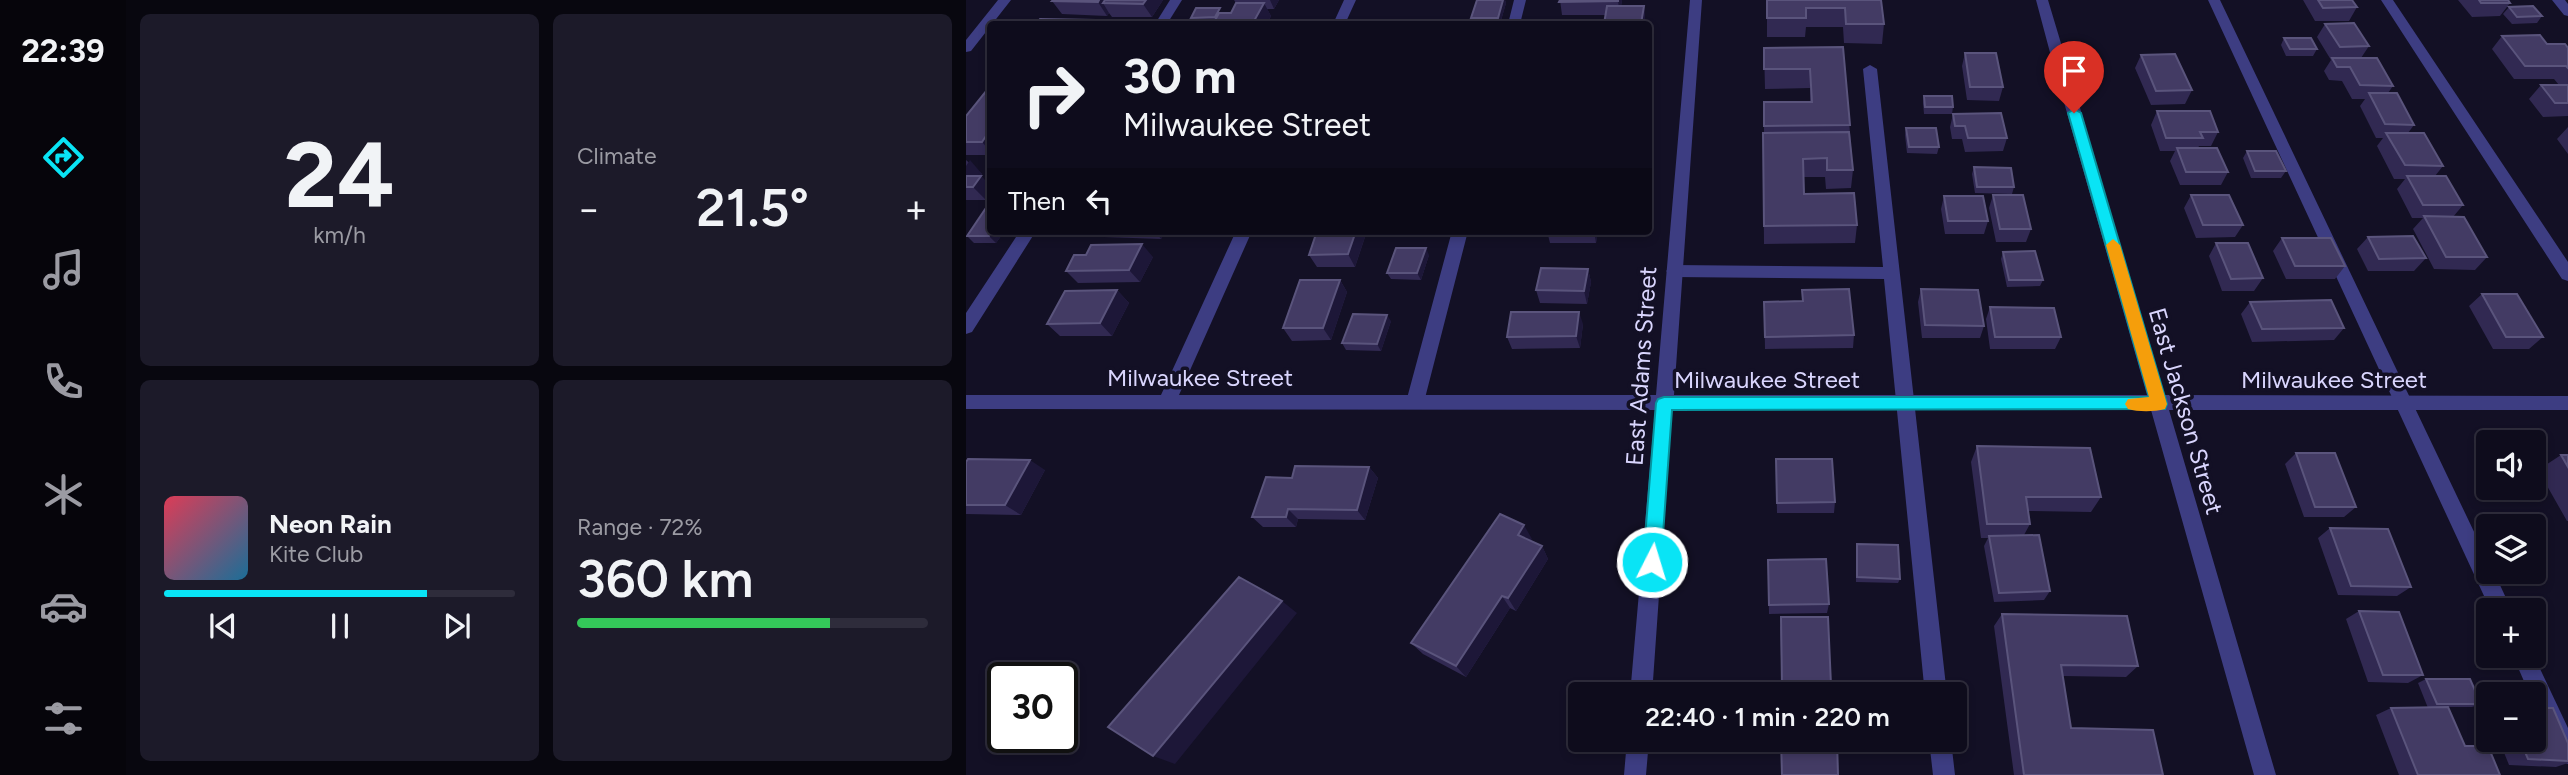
<!DOCTYPE html>
<meta charset="utf-8">
<style>
body{margin:0;font-family:Figtree,sans-serif;background:#1c1a29;color:#f1f3f6;height:100vh;display:flex;flex-direction:column;font-size:26px;white-space:nowrap}
*{box-sizing:border-box;margin:0}
p{font-size:23px;color:#9b9ba3}
.icon{flex:none;width:38px;height:38px;fill:none;stroke:currentColor;stroke-width:2;stroke-linecap:round;stroke-linejoin:round}
.map{position:relative;flex:1;overflow:hidden}
.side{display:flex;flex-direction:column;gap:14px;padding:14px;background:#08070f;width:840px}
.side>*{flex:none}
.banner{position:absolute;left:21px;top:21px;width:665px;height:214px;border-radius:7px;box-shadow:0 4px 10px #0003,0 0 0 2px #2e2c3b;background:#0e0c1c;color:#f1f3f6;overflow:hidden}
.fabs{position:absolute;left:1510px;top:430px;display:grid;gap:14px}
.fabs a{display:grid;place-items:center;width:70px;height:70px;border-radius:7px;background:#0e0c1c;box-shadow:0 4px 10px #0003,0 0 0 2px #2e2c3b;font-size:35px}
.speed{position:absolute;left:21px;top:662px;display:flex;gap:14px;font-size:35px;font-weight:700;text-align:center}
.speed>*{display:grid;place-content:center;width:91px;height:91px;border-radius:50%;background:#0e0c1c;box-shadow:0 4px 10px #0003,0 0 0 2px #2e2c3b;line-height:1}
.speed .limit{border:4px solid #111;border-radius:10px;background:#fff;color:#111}
.pin{position:absolute;display:grid;place-items:center;width:60px;height:60px;color:#fff;margin:-72px -30px;border-radius:50% 50% 50% 0;rotate:-45deg;box-shadow:0 0 7px #0007}
.pin .icon{rotate:45deg}
.me{position:absolute;width:77px;margin:-38px;rotate:5deg;stroke-linejoin:round;filter:drop-shadow(0 0 5px #0008)}
.turn{display:flex;align-items:center;gap:24px;height:147px;padding:0 21px;font-size:32px}
.turn .icon{width:91px;height:91px;stroke-width:2.5}
.turn b{display:block;font-size:49px;line-height:60px}
.then{display:flex;align-items:center;height:66px;padding:0 21px;background:#0003;gap:14px;font-size:26px}
.big{font-size:52px;font-weight:600;line-height:1.1}
.side .card{flex:1;display:flex;flex-direction:column;justify-content:center;gap:10px;min-width:0;padding:0 24px;border-radius:10px;background:#1c1a29}
.side .dial{align-items:center;gap:0}
.dial b{font-size:91px;line-height:1}
.song{display:flex;align-items:center;gap:21px}
.cover{width:84px;height:84px;border-radius:10px;background:linear-gradient(135deg,hsl(350 70% 55%),hsl(200 70% 35%))}
.played{height:7px;border-radius:4px;background:linear-gradient(90deg,#09e4f5 75%,#2e2c3b 75%)}
.keys{display:flex;justify-content:space-around;direction:ltr}
.heat{display:flex;justify-content:space-between;align-items:center;font-size:38px;direction:ltr}
.charge{height:10px;border-radius:5px;background:linear-gradient(90deg,#34c759 72%,#2e2c3b 0)}
.side .tiles{flex:1;display:grid;gap:14px;grid-template-columns:repeat(2,1fr)}
.trip{position:absolute;left:602px;top:682px;width:399px;height:70px;border-radius:7px;background:#0e0c1c;box-shadow:0 4px 10px #0003,0 0 0 2px #2e2c3b;font-weight:600;line-height:70px;text-align:center}
main{display:flex;flex:1;min-height:0}
.dock{display:flex;flex-direction:column;width:126px;justify-content:space-around;align-items:center;background:#06050b;color:#9b9ba3}
.dock .icon{width:49px;height:49px}
.dock .active{color:#09e4f5}
.dock b{font-size:32px;color:#f1f3f6}
.map>svg:first-child{display:block}
</style>
<main>
<nav class="dock">
<b>22:39</b>
<svg class="icon active" aria-label="directions" viewBox="0 0 24 24"><path d="M12 3l9 9-9 9-9-9zM9 14v-3h6M13 9l2 2-2 2"/></svg>
<svg class="icon" aria-label="music" viewBox="0 0 24 24"><path d="M9 18V5l10-2v13"/><circle cx="6" cy="18" r="3"/><circle cx="16" cy="16" r="3"/></svg>
<svg class="icon" aria-label="phone" viewBox="0 0 24 24"><path d="M5 4h4l2 5-3 2q2 4 5 5l2-3 5 2v4C11 20 4 13 5 4z"/></svg>
<svg class="icon" aria-label="climate" viewBox="0 0 24 24"><path d="M12 3v18M4 7l16 10M4 17L20 7"/></svg>
<svg class="icon" aria-label="car" viewBox="0 0 24 24"><path d="M5 17H2v-5l4-1 3-4h7l3 4 3 1v5h-3M9 17h6M6 11h13"/><circle cx="7" cy="17" r="2"/><circle cx="17" cy="17" r="2"/></svg>
<svg class="icon" aria-label="filters" viewBox="0 0 24 24"><path d="M4 7h16M4 17h16"/><circle cx="9" cy="7" r="2"/><circle cx="15" cy="17" r="2"/></svg>
</nav>
<section class="side">
<div class="tiles">
<div class="card dial"><b>24</b><p>km/h</p></div>
<div class="card"><p>Climate</p>
<div class="heat"><a>−</a><b class="big">21.5°</b><a>+</a></div>
</div>
<div class="card">
<div class="song"><i class="cover"></i><div><b>Neon Rain</b><p>Kite Club</p></div></div>
<div class="played"></div>
<div class="keys"><svg class="icon" aria-label="previous" viewBox="0 0 24 24"><path d="M18 5L8 12l10 7zM5 5v14"/></svg><svg class="icon" aria-label="pause" viewBox="0 0 24 24"><path d="M8 5v14M16 5v14"/></svg><svg class="icon" aria-label="next" viewBox="0 0 24 24"><path d="M6 5l10 7-10 7zM19 5v14"/></svg></div>
</div>
<div class="card"><p>Range · 72%</p><b class="big">360 km</b><div class="charge"></div></div>
</div>
</section>
<div class="map">
<svg width="1602" height="775" viewBox="0 0 1602 775">
<rect width="100%" height="100%" fill="#131025"/>
<g fill="none" stroke-linecap="round" stroke-linejoin="round">
<path fill="#3d3d82" fill-rule="evenodd" d="M204,0H216L201,24H189Z
M548,0H560L554,24H542Z
M1070,0H1082L1100,60L1098,63L1093,64L1086,60Z
M1242,0H1254L1522,561V572H1528L1546,611H1525Z
M1586,0H1599L1602,4V16L1598,15Z
M904,65L911,69L981,695H959L918,279L708,277L700,271L708,265L917,267L897,69Z
M54,231H70L6,332L0,334V313Z
M486,231H502L458,402L455,407L449,409L443,407L440,402Z
M1547,656H1568L1602,728V764L1594,761L1568,704V695H1564Z
M963,740H985L989,775H967Z"/>
<path fill="#3d3d82" fill-rule="evenodd" d="M32,0H45L5,51L0,52V40Z
M378,0H390L379,24H367Z
M724,0H736L708,395H1181L1086,60L1093,56L1100,60L1198,395L1602,396V410H1203L1310,775H1288L1185,410H706L686,695H664L689,410L0,409V395H195L270,231H286L213,395H690Z
M1415,0H1427L1602,262V281L1596,279Z
M661,740H683L680,775H658Z"/>
</g>
<path fill="#312952" d="M197,0L186,17H146L143,13L141,16L96,14L86,1Z
M268,0H313L308,9H301L305,16L301,24H229L225,18L257,13H265L270,3Z
M511,0H539L540,3L534,24H507L505,18Z
M594,0H656L655,6H678L679,20L639,15H596Z
M801,0H915L918,24L916,44L878,43L877,27H840L839,37H801Z
M1337,0H1386L1391,7L1383,21H1349Z
M1492,0H1542L1544,3L1534,16L1506,17Z
M1543,7L1576,16L1571,23L1546,24L1537,14Z
M1359,24L1403,46L1395,58L1427,86L1422,93L1448,125L1442,133L1477,166L1469,176L1497,205L1487,217L1521,257L1509,270L1468,269L1447,229L1457,218H1446L1431,189L1439,179H1428L1411,146L1417,138H1410L1394,106L1399,99H1386L1376,81L1363,80L1358,71L1365,60L1351,37Z
M1536,36L1602,48V116L1577,117L1563,99L1575,85H1593L1588,79H1548L1526,49Z
M1318,38L1351,49L1347,56H1320L1315,45Z
M877,47L887,170L885,188L860,189L859,177H838V194L891,225L889,243L798,244L797,133H798V102H844V88L799,89L798,48Z
M999,53L1037,87L1033,101L1001,100L996,66Z
M1175,55L1226,90L1219,104L1185,105L1169,68Z
M24,90V155H0V116Z
M958,96L987,107L986,114H958L957,103Z
M1191,111L1252,132L1245,146H1233L1232,148L1262,172L1255,185H1214L1204,161L1209,151H1194L1185,125Z
M987,114L1041,138L1037,151L999,152L996,139H986L984,127Z
M1602,127V154L1591,139Z
M940,128L973,147L971,154L941,153L939,135Z
M1281,151L1320,171L1315,178H1285L1277,158Z
M0,160L16,174L15,176L24,186V184V194L20,200H0Z
M1008,167L1048,187L1046,194L1009,193L1006,174Z
M1027,195L1065,229L1060,242H1030L1023,208Z
M1225,195L1277,225L1269,237L1230,238L1218,208Z
M978,196L1022,221L1018,234H979L975,209Z
M24,231H53L52,232H38L30,243H8L1,236Z
M132,231H200L195,239L138,237Z
M401,231L389,267H351L343,255Z
M581,231H632L630,243H584Z
M1402,237L1460,258L1448,271H1402L1391,249Z
M1316,238L1379,266L1369,279H1320L1307,251Z
M1250,243L1297,278L1288,291H1256L1243,256Z
M1037,252L1077,280L1074,286L1041,287L1035,259Z
M463,255L455,280L425,279L421,273Z
M187,257L174,282L112,283L100,271Z
M622,269L625,282L621,304L574,303L570,290Z
M374,280L381,292L365,340L326,341L317,328Z
M955,289L1018,326L1014,338H956L952,302Z
M151,290L163,303L146,336H94L81,324Z
M836,290L888,335L887,348L799,349L798,302L836,301Z
M1516,294L1577,337L1563,349H1527L1503,306Z
M1284,302L1378,328L1368,340L1286,342L1275,314Z
M1024,307L1095,337L1089,349H1024L1020,319Z
M425,321L415,351L380,350L376,343Z
M617,324L614,348L546,349L541,337Z
M1011,446L1135,497L1125,512L1062,511L1064,524L1058,535L1084,591L1078,600L1028,602L1018,546L1022,538H1015L1005,462Z
M1330,453L1390,507L1378,517H1338L1319,464Z
M1595,455H1602V521H1601L1572,470Z
M810,459L869,502L868,513H811Z
M0,462L79,470L55,515L0,514Z
M403,467L412,478L399,520L332,519L330,527H297L286,517L326,478Z
M1364,528L1445,587L1431,596L1372,595L1352,538Z
M566,539L564,541L576,546L582,559L550,611L544,608L500,677L457,654L445,643Z
M891,544L934,579L932,583L890,582V549Z
M802,560L863,604L861,613L803,614Z
M1393,611L1457,675L1442,683L1402,682L1380,619Z
M1036,614L1172,666L1160,677L1097,676L1105,728L1197,775H1048L1028,626Z
M814,626L865,685L864,692L816,693Z
M1460,679L1515,704L1506,707H1482L1499,746L1534,775H1433L1410,715L1425,708H1462L1452,683Z
M1533,740H1568L1602,743V763L1590,767L1543,765Z"/>
<path fill="#1d1738" d="M133,0H152L137,3L143,13L141,16L132,2Z
M180,0H197L186,17L177,4Z
M304,0H313L308,9Z
M537,0H539L540,3L534,24L532,18Z
M652,0H656L654,15L652,1Z
M298,3L305,16L301,24H290L288,21Z
M678,6L679,20V24H675Z
M24,130V151L16,142Z
M4,160L16,174L15,176L24,186L21,190L24,194L20,200L7,187L0,184V166Z
M27,231H37L38,232L30,243L23,236Z
M189,231H200L195,239Z
M390,231H401L389,267L382,254Z
M628,231H632L630,243Z
M176,244L187,257L174,282L163,270Z
M460,248L463,255L455,280L451,273Z
M622,269L625,282L621,304L618,291Z
M374,280L381,292L365,340L357,328Z
M151,290L163,303L146,336L134,323Z
M613,312L617,324L614,348L610,336Z
M421,315L425,321L415,351L411,344Z
M64,460L79,470L55,515L39,505Z
M403,467L412,478L399,520L391,510Z
M322,509L332,519L330,527L320,517Z
M558,525L566,539L559,548L552,535Z
M576,546L582,559L550,611L542,598Z
M536,596L544,608L500,677L490,666Z
M316,601L331,613L209,764L187,756Z"/>
<path fill="#433b64" stroke="#5a547c" stroke-width="2" d="M87,0H133L132,2L86,1Z
M139,0H180L177,4L137,3Z
M511,0H537L532,18H505Z
M594,0H652V1L593,2Z
M801,0H915L918,24H880L879,8H840V18H801Z
M1352,0H1386L1391,7L1357,8Z
M1513,0H1542L1544,3H1515Z
M270,3H298L288,21H283L282,24H247L253,13H265Z
M641,6H678L675,24H638Z
M1567,6L1576,16L1551,17L1543,7Z
M230,8H254L249,17L225,18Z
M74,19L128,20L124,24H70Z
M1388,23L1403,46L1374,47L1359,24Z
M1574,35L1581,44H1599L1602,48V68L1600,66H1559L1536,36Z
M1318,38H1345L1351,49H1324Z
M877,47L884,125L798,126V102H846L844,69H798V48Z
M999,53H1030L1037,87H1004Z
M1209,54L1226,90L1190,91L1175,55Z
M1366,58H1411L1427,86L1394,85L1384,67H1371Z
M1575,85H1602V103H1589Z
M21,90H24V130L16,142H0V116Z
M1403,93H1431L1448,125L1419,124Z
M958,96H986L987,107H959Z
M1191,111H1244L1252,132H1234L1237,138H1200Z
M1035,113L1041,138H1002L999,126H989L987,114Z
M940,128H970L973,147H943Z
M883,132L887,170H861V158L837,159L838,194L888,193L891,225L798,226L797,133Z
M1420,133H1458L1477,166L1439,165Z
M1211,148H1251L1262,172H1220Z
M1281,151H1310L1320,171H1289Z
M1008,167L1045,168L1048,187H1011Z
M0,176H15L7,187H0Z
M1441,176H1480L1497,205H1457Z
M1027,195H1057L1065,229H1034Z
M1225,195H1263L1277,225H1237Z
M978,196H1017L1022,221H982Z
M20,208L24,209V231H27L23,236H1Z
M1458,216L1498,217L1521,257H1480Z
M351,231H390L382,254L343,255Z
M1447,236L1460,258L1413,259L1402,237Z
M1316,238H1365L1379,266H1329Z
M1250,243H1282L1297,278L1265,279Z
M176,244L163,270L100,271L108,255H120L125,245Z
M430,248H460L451,273H421Z
M1069,251L1077,280H1043L1037,252Z
M575,268L622,269L618,291L570,290Z
M334,280H374L357,328H317Z
M883,289L888,335L799,337L798,302L837,301L836,290Z
M955,289L1012,290L1018,326L959,325Z
M151,290L134,323L81,324L99,291Z
M1516,294H1551L1577,337H1540Z
M1365,300L1378,328L1296,329L1284,302Z
M1024,307L1088,308L1095,337H1029Z
M545,312H613L610,336L541,337Z
M387,314L421,315L411,344L376,343Z
M1011,446L1124,448L1135,497H1060L1064,524H1021Z
M1330,453H1369L1390,507H1349Z
M1595,455H1602V467Z
M2,459L64,460L39,505H0V462Z
M810,459H866L869,502L811,503Z
M329,466L403,467L391,510L322,509L320,517H286L300,477L326,478Z
M534,514L558,525L552,535L576,546L542,598L536,596L490,666L445,643Z
M1364,528L1422,529L1445,587L1385,586Z
M1073,535L1084,591L1033,593L1023,536Z
M891,544L932,545L934,579L891,577Z
M860,559L863,604L803,605L802,560Z
M273,577L316,601L187,756L142,727Z
M1393,611L1433,612L1457,675H1417Z
M1036,614L1161,616L1172,666L1095,665L1105,728L1187,730L1197,775H1058Z
M815,617H862L865,685L816,686Z
M1460,679H1504L1515,704H1471Z
M1482,707L1499,746H1522L1534,775H1452L1425,708Z
M1568,708H1587L1602,743V761L1562,759L1554,740H1568Z
M815,740H871L872,775H816Z"/>
<path fill="#09e4f5" stroke="#06949f" stroke-width="2" d="M1108,109L1115,113L1201,404L1199,409L706,410L695,562L692,568L686,571L679,568L677,562L690,403L692,399L698,397H1183L1102,113Z"/>
<path fill="#f59e0b" d="M1147,239L1154,245L1201,404L1199,409C1188,412 1172,412 1162,409L1159,404L1162,399L1183,397L1140,245Z"/>
<g text-anchor="middle" dominant-baseline="central" stroke-width="7" stroke-linejoin="round" paint-order="stroke">
<g font-size="24" fill="#d9d5fd" stroke="#131025">
<text transform="translate(675 366) rotate(-86)">East Adams Street</text>
<text x="234" y="377">Milwaukee Street</text>
<text x="801" y="379">Milwaukee Street</text>
<text x="1368" y="379">Milwaukee Street</text>
<text transform="translate(1220 411) rotate(74)">East Jackson Street</text>
</g>
</g>
</svg>
<div class="fabs">
<a><svg class="icon" aria-label="sound" viewBox="0 0 24 24"><path d="M4 9h4l5-4v14l-5-4H4zM17 9q2 3 0 6"/></svg></a>
<a><svg class="icon" aria-label="layers" viewBox="0 0 24 24"><path d="M12 4l9 5-9 5-9-5zM3 14l9 5 9-5"/></svg></a>
<a>+</a>
<a>−</a>
</div>
<div class="speed"><div class="limit">30</div></div>
<div class="pin" style="left:1108px;top:113px;background:#d93025"><svg class="icon" aria-label="arrive" viewBox="0 0 24 24"><path d="M6 21V4h12l-3 4 3 4H6"/></svg></div>
<svg class="me" style="left:686px;top:562px" viewBox="-20 -20 40 40"><circle r="17" fill="#09e4f5" stroke="#fff" stroke-width="3"/><path d="M0-11L8 9 0 5-8 9z" fill="#fff"/></svg>
<div class="trip">22:40 · 1 min · 220 m</div>
<div class="banner">
<div class="turn"><svg class="icon" aria-label="right" viewBox="0 0 24 24"><path d="M7 20v-9h11M14 6l5 5-5 5"/></svg><div><b>30 m</b>Milwaukee Street</div></div>
<div class="then">Then<svg class="icon" aria-label="left" viewBox="0 0 24 24"><path d="M17 20v-9H6M10 6l-5 5 5 5"/></svg></div>
</div>
</div>
</main>
